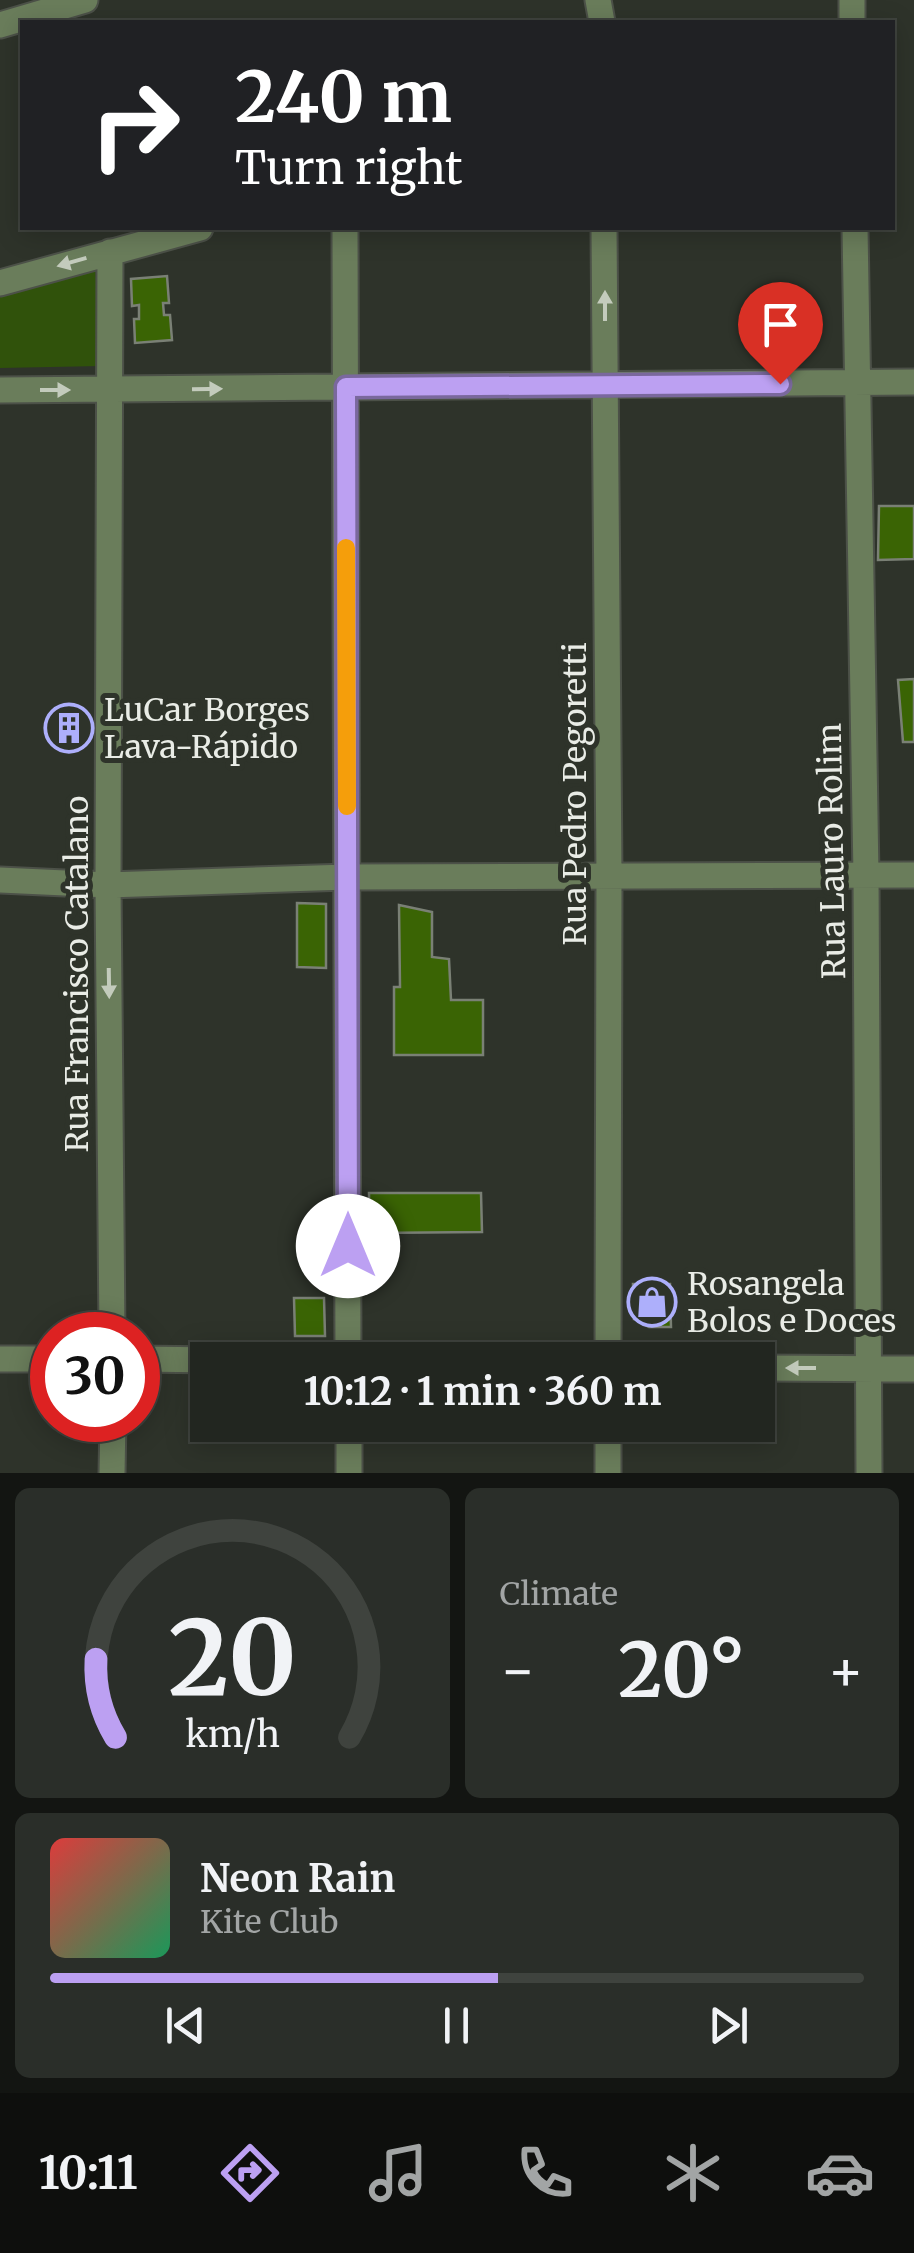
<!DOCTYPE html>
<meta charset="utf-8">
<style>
body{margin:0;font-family:Merriweather,serif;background:#2a2e29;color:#f1f3f6;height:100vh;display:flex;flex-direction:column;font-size:38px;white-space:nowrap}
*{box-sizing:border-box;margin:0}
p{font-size:32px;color:#a2a5a5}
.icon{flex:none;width:55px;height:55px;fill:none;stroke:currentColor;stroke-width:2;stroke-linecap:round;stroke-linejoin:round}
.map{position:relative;height:1473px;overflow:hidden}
.sheet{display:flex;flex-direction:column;gap:15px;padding:15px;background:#131512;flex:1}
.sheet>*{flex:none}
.hud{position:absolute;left:20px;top:20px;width:875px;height:210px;border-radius:0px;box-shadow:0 5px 25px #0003,0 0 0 2px #3f433e;background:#202124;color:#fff;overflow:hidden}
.speed{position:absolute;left:30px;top:1312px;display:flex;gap:20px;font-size:50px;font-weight:700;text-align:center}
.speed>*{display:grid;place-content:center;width:130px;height:130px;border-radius:50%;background:#222620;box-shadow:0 5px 25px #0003,0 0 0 2px #3f433e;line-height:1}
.speed .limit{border:15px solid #d22;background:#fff;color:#111}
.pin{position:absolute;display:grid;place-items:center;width:85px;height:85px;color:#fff;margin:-102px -42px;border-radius:50% 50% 50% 0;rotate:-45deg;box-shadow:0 0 10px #0007}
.pin .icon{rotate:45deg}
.me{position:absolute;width:110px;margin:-55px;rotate:0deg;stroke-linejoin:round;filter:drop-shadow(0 0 8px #0008)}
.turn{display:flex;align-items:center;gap:35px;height:210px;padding:0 50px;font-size:45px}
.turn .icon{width:130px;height:130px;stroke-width:2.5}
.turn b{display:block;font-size:70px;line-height:85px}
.big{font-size:75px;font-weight:700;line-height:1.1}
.sheet .card{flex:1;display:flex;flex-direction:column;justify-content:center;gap:15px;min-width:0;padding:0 35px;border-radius:15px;background:#2a2e29}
.sheet .dial{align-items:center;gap:0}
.dial svg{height:260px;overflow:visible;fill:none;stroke:#3f433e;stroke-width:7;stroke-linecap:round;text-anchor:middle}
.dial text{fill:#f1f3f6;stroke:none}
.song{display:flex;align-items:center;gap:30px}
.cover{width:120px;height:120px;border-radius:15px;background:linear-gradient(135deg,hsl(0 70% 55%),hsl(150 70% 35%))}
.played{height:10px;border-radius:5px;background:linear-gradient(90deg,#bca0f2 55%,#3f433e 55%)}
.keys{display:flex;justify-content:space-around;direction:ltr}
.heat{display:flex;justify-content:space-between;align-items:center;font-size:55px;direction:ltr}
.sheet .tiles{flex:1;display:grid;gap:15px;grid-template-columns:1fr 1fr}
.card:last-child{grid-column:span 2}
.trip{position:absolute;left:190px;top:1342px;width:585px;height:100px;border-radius:0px;background:#222620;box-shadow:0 5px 25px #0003,0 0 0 2px #3f433e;font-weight:700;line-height:100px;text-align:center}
.tab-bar{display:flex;height:160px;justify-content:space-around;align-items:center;background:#0e0f0d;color:#a2a5a5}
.tab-bar .icon{width:70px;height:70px}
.tab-bar .active{color:#bca0f2}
.tab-bar b{font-size:45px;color:#f1f3f6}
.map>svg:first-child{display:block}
</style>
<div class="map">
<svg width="914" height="1473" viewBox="0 0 914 1473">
<rect width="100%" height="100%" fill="#2e332a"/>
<path fill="#30520b" d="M95,265L101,366L0,368V288Z"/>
<path fill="#3a6404" stroke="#7a8075" stroke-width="2.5" d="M167,276L169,303H163L164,315H170L172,340L135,343L134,319H139V305L132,306L131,279Z
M879,506H914V559L878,560Z
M914,679V742H903L898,680Z
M85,720L86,734L53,736L52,721Z
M297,903L326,904V968L297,967Z
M399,905L432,912V957L449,959L451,1000H483V1055H394V987H400Z
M369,1193H481L482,1232L370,1233Z
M633,1284H670L671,1327H649L641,1323V1319H634Z
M294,1298H324L325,1336H295Z"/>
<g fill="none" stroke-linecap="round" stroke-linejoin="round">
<g stroke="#4c5148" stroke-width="29">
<path id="minor" d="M598,0L602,22
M852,0V22
M0,25L85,0
M345,228L348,1360
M604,228L609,876L608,1360
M855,228L866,875L869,1473
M110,252L108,885L112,1335
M0,283L200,228
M0,390L914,382
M0,880L108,885L347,877L914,875
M0,1359H52
M138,1359L218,1360
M758,1368L914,1369
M349,1425V1473
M112,1473L113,1420
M608,1473V1425"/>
</g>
<use href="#minor" stroke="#6a7d5b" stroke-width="25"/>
</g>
<defs><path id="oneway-solid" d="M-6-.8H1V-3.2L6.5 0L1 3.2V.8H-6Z" transform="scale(2.5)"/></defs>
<g fill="#c3cbbc">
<use href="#oneway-solid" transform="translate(72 262) rotate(164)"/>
<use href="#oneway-solid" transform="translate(605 306) rotate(-90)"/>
<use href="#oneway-solid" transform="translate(207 389) rotate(-1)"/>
<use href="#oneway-solid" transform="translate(55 390)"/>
<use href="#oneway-solid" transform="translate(109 983) rotate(89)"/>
<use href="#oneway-solid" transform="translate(801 1368) rotate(-180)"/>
</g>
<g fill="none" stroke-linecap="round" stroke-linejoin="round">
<g stroke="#7a689d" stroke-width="25">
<path id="route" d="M348,1246L346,387L780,384"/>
</g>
<use href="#route" stroke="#bca0f2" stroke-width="18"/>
<path stroke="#f59e0b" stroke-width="18" d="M346,548L347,806"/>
</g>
<defs>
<g id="building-ring" transform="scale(2.5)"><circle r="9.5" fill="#2e332a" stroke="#adaffb" stroke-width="1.5"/><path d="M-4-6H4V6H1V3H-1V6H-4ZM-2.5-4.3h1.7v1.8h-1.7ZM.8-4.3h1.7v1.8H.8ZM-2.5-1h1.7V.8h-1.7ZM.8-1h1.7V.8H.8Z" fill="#adaffb"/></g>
<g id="shop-ring" transform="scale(2.5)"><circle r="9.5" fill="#2e332a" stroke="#adaffb" stroke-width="1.5"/><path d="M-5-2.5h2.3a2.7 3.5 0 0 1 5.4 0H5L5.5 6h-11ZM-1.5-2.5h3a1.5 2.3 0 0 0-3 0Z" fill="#adaffb"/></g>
</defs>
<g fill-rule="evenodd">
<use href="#building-ring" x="69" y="728"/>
<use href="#shop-ring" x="652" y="1302"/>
</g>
<g text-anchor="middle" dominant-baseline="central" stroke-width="10" stroke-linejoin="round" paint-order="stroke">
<g font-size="32" fill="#e9ece6" stroke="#2e332a" text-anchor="start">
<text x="104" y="710">LuCar Borges<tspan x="104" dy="37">Lava-Rápido</tspan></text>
<text x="687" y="1284">Rosangela<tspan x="687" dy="37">Bolos e Doces</tspan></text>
</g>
<g font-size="32" fill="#e9ece6" stroke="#2e332a">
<text transform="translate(575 794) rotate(-90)">Rua Pedro Pegoretti</text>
<text transform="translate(832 851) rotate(-91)">Rua Lauro Rolim</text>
<text transform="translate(77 974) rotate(-90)">Rua Francisco Catalano</text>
</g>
</g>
</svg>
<div class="speed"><div class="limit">30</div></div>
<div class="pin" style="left:780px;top:384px;background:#d93025"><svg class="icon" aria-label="arrive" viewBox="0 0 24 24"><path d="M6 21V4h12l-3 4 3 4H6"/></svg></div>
<svg class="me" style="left:348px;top:1246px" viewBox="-20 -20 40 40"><circle r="19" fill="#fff"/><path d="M0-13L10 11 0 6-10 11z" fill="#bca0f2"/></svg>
<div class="trip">10:12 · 1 min · 360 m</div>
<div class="hud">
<div class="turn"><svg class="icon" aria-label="right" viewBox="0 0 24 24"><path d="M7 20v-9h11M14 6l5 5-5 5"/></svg><div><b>240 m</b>Turn right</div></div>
</div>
</div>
<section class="sheet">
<div class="tiles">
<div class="card dial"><svg viewBox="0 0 100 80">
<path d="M14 69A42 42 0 1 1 86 69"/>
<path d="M14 69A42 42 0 0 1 8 45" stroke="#bca0f2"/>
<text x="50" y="56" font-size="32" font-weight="700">20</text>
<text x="50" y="72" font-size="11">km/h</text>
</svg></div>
<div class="card"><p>Climate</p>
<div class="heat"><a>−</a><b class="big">20°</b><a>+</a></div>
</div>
<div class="card">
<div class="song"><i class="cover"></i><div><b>Neon Rain</b><p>Kite Club</p></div></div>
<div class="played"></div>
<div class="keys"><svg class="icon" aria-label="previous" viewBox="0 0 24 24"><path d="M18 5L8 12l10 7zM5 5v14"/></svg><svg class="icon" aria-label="pause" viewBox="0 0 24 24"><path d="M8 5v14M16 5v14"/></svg><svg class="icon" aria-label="next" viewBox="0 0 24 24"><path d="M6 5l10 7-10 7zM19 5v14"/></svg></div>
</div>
</div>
</section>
<nav class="tab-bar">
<b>10:11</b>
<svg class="icon active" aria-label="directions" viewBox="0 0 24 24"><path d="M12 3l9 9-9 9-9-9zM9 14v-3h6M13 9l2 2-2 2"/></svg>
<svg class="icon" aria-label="music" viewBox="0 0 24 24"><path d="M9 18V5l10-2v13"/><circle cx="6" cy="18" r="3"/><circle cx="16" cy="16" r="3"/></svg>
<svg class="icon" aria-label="phone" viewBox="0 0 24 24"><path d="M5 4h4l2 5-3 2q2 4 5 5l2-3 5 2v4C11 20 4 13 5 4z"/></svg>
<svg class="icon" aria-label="climate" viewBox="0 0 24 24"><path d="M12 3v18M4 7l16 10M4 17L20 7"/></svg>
<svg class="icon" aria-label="car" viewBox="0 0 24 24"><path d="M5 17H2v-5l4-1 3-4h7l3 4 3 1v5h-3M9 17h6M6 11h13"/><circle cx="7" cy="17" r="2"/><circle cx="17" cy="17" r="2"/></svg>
</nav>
